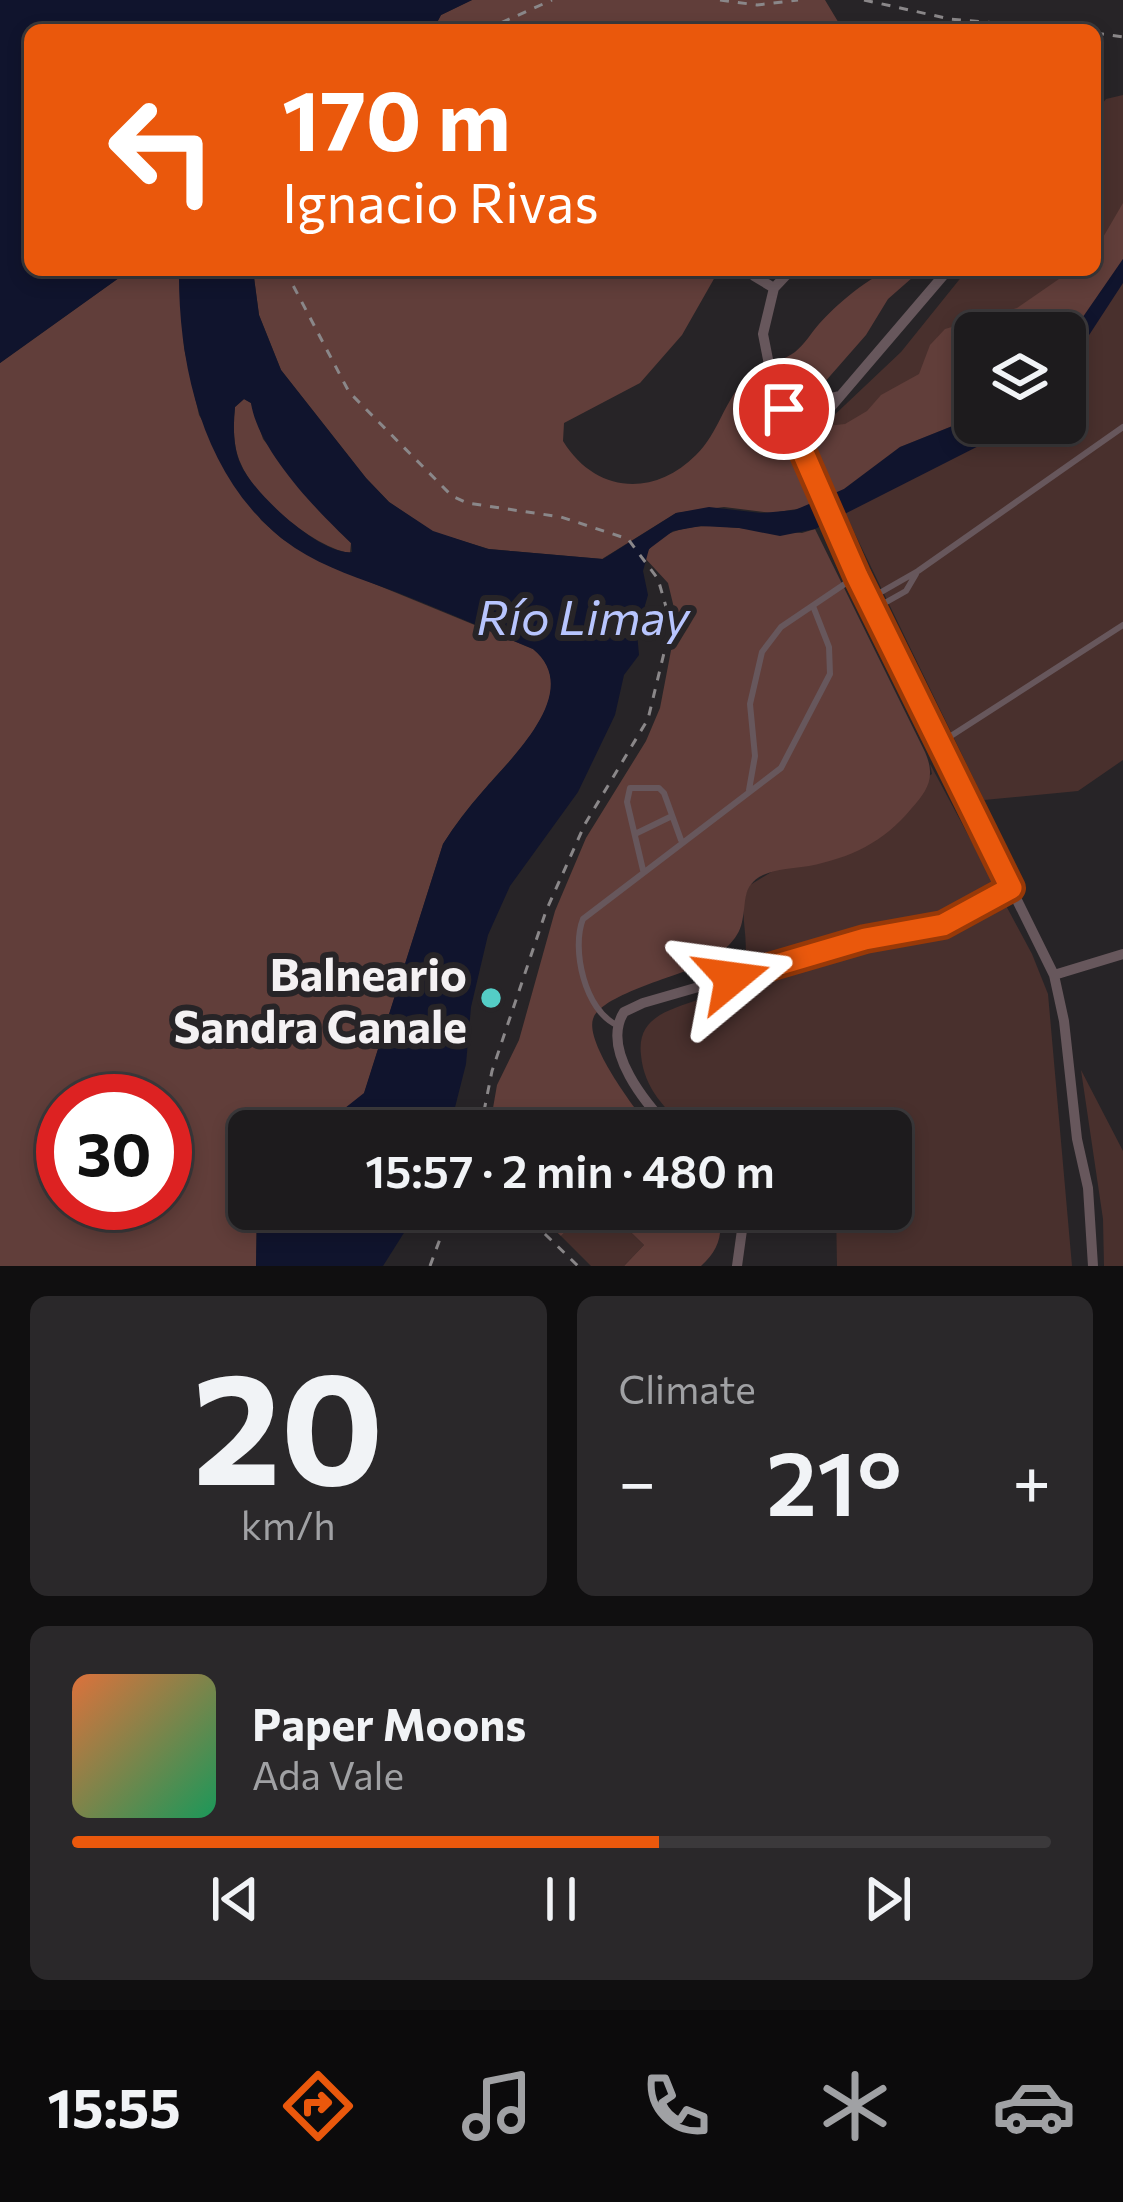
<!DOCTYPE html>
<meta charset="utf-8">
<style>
body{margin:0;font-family:Commissioner,sans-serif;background:#2a282a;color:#f1f3f6;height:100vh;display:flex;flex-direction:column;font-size:45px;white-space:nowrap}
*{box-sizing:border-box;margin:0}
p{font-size:39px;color:#a0a1a4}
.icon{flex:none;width:66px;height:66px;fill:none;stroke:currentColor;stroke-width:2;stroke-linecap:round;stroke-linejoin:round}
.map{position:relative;height:1266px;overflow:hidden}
.drawer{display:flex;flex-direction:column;gap:30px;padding:30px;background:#100f10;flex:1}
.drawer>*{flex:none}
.top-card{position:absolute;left:24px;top:24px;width:1077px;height:252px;border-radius:18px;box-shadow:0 6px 18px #0003,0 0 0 3px #3b393b;background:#ea580c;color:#fff;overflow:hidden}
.controls{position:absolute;left:954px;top:312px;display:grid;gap:24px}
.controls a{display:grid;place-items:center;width:132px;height:132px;border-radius:18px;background:#1d1b1d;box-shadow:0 6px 18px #0003,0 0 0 3px #3b393b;font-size:60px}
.speed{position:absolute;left:36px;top:1074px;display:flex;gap:24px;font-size:60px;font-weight:700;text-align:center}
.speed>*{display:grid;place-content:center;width:156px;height:156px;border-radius:50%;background:#1d1b1d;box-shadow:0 6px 18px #0003,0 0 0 3px #3b393b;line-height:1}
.speed .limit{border:18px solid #d22;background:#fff;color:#111}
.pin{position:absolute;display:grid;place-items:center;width:102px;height:102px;color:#fff;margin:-51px;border:6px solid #fff;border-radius:50%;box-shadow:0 3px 12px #0007}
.me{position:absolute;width:132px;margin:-66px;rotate:74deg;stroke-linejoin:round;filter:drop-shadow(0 0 9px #0008)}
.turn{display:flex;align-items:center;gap:42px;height:252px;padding:0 60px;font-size:54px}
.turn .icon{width:156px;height:156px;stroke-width:2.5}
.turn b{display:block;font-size:84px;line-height:102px}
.big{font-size:90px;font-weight:600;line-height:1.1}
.drawer .tile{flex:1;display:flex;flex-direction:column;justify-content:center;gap:18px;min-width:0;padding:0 42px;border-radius:18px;background:#2a282a}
.drawer .dial{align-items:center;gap:0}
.dial b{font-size:156px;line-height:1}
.song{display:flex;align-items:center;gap:36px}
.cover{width:144px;height:144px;border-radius:18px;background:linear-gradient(135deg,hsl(20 70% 55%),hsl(150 70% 35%))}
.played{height:12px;border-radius:6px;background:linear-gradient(90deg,#ea580c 60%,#3b393b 60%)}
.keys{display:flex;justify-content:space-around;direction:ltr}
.heat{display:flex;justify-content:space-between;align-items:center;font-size:66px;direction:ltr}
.drawer .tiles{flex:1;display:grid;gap:30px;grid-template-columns:1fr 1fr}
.tile:last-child{grid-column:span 2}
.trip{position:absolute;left:228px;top:1110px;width:684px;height:120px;border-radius:18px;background:#1d1b1d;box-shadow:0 6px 18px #0003,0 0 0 3px #3b393b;font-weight:600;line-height:120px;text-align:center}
.tab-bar{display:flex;height:192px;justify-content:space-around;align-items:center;background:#0c0b0c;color:#a0a1a4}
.tab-bar .icon{width:84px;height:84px}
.tab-bar .current{color:#ea580c}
.tab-bar b{font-size:54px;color:#f1f3f6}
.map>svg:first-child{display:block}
</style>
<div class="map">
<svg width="1123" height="1266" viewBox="0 0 1123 1266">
<rect width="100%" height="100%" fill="#272427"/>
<path fill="#49302d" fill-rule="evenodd" d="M1123,95V760L1078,791L984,800L809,439L901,352L967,270H1095V113L1106,99ZM975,333H1065V423H975Z
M930,764L1032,954L1048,994L1072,1266H837L836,1209H891V1131H690C666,1110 644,1089 641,1055C634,997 713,1012 738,974C757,946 733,914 750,885L932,774Z
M1081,1070L1123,1151V1266H1104L1103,1219Z
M588,1209H607L644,1245L624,1266H591L561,1236Z"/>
<path fill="#613e3a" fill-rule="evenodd" d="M472,0H825L843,30H433L441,15Z
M1123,203V259L1065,343V333H975V417L900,447L844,489L809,507L772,513L724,507L676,513L602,559L489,549L433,532L389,502L366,478L281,370L259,315L253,270H719L682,335L640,383L564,423L563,441C595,493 653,498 696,455C719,433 724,400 747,378C759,365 780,363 795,352C805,344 811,333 819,324C834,307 872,273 893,270C902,269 912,270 921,270L888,299L866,335L802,408L801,417L809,428L845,424L867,411L881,395L919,374L930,345L945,329L1017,308L1072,270H1095V251Z
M130,270H179L184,348L199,415L261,520L281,538L321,562L533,649C585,691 512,757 483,791C468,808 455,825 443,844L364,1094L316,1131H249V1209H257L256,1266H0V363ZM63,1101H165V1203H63Z
M244,399L251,403L263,439L304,492L351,543L350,553C315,548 255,498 241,464C233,447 233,426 235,407Z
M715,526L802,533L815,529L925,752C936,777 928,790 911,809C884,842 850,858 809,866C794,868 777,869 763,875C741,886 747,902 742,922C738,941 722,952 706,962C681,976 601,994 593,1019C585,1044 637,1112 653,1131H489L497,1085L519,1040L555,911L586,838L646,741L660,708L673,640L674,608L668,583L644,557C659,530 686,526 715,526Z
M532,1209H588L561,1236Z
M607,1209H718C724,1233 719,1250 701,1266H624L644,1245Z"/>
<path fill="#10142d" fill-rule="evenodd" d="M0,0H472L441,15L433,30H30V270H130L0,363Z
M1123,259V283L1065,372V343Z
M179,270H253L259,315L281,370L366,478L389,502L433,531L488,549L603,559L676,513L709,507L761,513L795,510L844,489L900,447L975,417V423H1024L815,529L780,536L739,528L701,526L673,531L649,549L643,571L648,595L637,633L639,655L624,675L615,715L578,792L510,886L488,935L471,1007L466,1064L449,1131H316L364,1093L443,844C455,825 468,808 483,791C512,757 584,691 533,649C487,630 442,610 396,592C362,579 325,568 295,548C206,488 178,371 179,270ZM244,399L251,403C258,450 316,510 351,543L352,552C321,556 254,494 241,465C233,448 233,426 235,407Z
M257,1209H419L383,1266H256Z"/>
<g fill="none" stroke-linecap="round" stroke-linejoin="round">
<path stroke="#8a8789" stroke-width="3" stroke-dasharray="9 9" stroke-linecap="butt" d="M720,0L757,5L798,0
M864,0L950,19L1076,30
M485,30L552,0
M1095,33L1123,37
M285,270L349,392L452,496L467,503L561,517L628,539L658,579L671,624L648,719L585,824L546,911L492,1071L480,1131
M519,1209L578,1266
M430,1266L451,1209"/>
<path stroke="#67575c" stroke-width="6" d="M869,599L918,571L1123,427
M874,609L906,591L916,574
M940,743L1123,625
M749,790L755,756L750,704L762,652L781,627L855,577
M635,834L672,816
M643,870L627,802L630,788H659L664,793L681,840
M617,1025C585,1011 571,949 583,919L781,768L830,674L829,647L813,606"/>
<path stroke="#67575c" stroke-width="10" d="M752,270L754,276L774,288L791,270
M774,288L763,334L773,385L857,576L1054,975L1064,1021L1077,1139L1088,1188L1093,1266
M784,409L839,396
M801,442L948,270
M1054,975L1123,954
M672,1131C647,1105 600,1050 624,1012L643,1003L865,939L943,925L1011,888
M736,1209L742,1230L737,1266"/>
</g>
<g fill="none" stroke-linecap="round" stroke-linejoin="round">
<g stroke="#983908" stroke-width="30">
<path id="route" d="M732,978L865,939L943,925L1011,888L857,576L784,409"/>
</g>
<use href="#route" stroke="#ea580c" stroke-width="21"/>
</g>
<circle fill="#54cdc6" stroke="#272427" stroke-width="4.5" cx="491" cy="998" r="12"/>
<g text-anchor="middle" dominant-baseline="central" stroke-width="12" stroke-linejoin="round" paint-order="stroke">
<g font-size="45" font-weight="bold" fill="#f4f1f3" stroke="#272427" text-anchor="end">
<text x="467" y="972">Balneario<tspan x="467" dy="52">Sandra Canale</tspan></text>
</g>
<g font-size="48" font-style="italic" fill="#b8c5fe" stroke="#272427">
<text x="583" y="615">Río Limay</text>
</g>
</g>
</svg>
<div class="controls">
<a><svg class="icon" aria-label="layers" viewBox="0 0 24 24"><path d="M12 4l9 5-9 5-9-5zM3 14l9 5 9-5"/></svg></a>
</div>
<div class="speed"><div class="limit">30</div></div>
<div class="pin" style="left:784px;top:409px;background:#d93025"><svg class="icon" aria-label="arrive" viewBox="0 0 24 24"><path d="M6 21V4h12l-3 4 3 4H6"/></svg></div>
<svg class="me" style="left:732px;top:978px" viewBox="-20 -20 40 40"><path d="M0-17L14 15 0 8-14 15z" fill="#ea580c" stroke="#fff" stroke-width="4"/></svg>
<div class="trip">15:57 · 2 min · 480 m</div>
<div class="top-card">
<div class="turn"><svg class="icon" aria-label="left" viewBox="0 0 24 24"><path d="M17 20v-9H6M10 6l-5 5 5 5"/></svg><div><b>170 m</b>Ignacio Rivas</div></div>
</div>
</div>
<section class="drawer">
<div class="tiles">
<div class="tile dial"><b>20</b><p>km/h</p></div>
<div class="tile"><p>Climate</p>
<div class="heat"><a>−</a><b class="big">21°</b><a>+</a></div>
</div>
<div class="tile">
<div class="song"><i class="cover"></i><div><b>Paper Moons</b><p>Ada Vale</p></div></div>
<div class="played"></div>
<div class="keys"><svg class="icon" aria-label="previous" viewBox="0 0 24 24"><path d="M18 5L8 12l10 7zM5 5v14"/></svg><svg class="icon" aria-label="pause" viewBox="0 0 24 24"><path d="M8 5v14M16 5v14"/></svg><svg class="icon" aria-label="next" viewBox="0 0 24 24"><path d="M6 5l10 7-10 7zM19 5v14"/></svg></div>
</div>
</div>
</section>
<nav class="tab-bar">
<b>15:55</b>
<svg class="icon current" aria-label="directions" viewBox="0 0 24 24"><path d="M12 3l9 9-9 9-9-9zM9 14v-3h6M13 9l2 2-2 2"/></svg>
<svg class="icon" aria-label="music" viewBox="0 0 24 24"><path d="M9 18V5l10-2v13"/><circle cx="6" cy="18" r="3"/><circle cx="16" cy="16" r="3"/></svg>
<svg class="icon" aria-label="phone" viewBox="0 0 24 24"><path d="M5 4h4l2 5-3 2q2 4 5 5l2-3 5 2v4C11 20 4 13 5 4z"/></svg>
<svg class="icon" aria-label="climate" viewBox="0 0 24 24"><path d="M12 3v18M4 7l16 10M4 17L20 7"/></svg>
<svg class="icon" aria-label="car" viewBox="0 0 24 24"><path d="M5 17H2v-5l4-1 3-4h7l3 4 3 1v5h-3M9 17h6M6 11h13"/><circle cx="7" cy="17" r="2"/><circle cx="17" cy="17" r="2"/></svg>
</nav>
